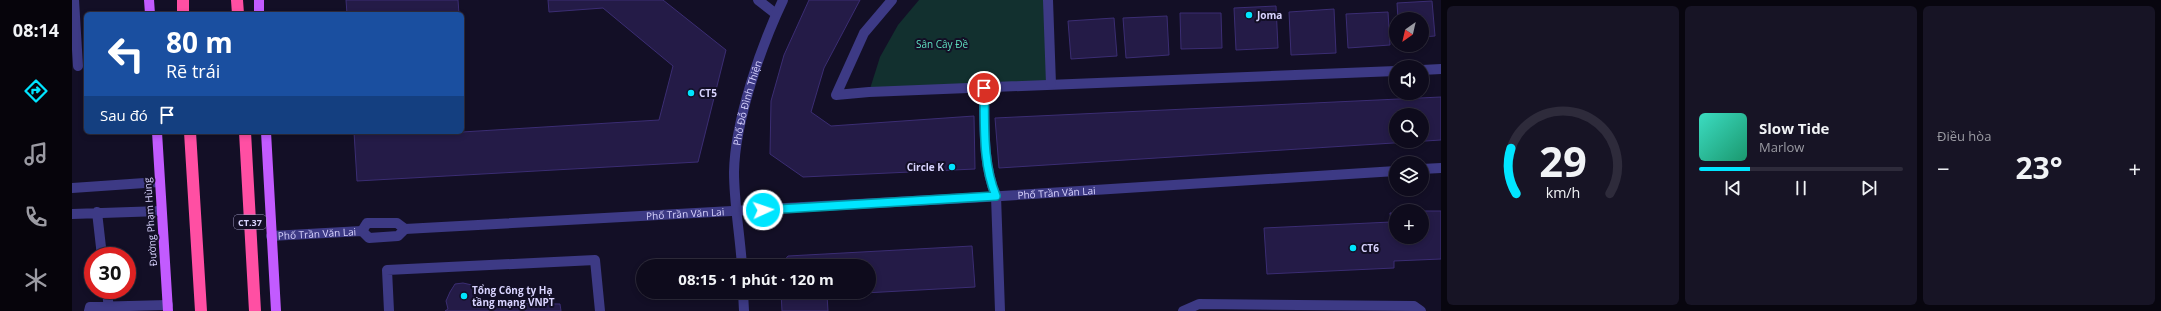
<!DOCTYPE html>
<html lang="vi">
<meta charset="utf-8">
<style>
body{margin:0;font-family:"Open Sans",sans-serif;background:#171425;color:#f1f3f6;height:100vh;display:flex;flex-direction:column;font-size:15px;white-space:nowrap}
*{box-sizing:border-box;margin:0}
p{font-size:13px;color:#9b9ba3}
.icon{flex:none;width:22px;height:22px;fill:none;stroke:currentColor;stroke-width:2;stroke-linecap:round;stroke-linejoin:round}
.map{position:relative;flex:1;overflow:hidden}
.sheet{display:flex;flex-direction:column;gap:6px;padding:6px;background:#08060f;width:720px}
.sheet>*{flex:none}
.hud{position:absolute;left:12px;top:12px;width:380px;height:122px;border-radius:6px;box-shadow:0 2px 6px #0003,0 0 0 1px #2e2b3b;background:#1a4fa0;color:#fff;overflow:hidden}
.needle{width:26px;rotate:214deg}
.controls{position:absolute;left:1317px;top:12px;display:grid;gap:8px}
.controls a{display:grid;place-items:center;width:40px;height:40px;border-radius:50%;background:#0e0b1c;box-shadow:0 2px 6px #0003,0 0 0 1px #2e2b3b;font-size:20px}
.speed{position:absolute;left:12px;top:247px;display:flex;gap:8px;font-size:20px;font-weight:700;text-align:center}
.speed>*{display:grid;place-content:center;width:52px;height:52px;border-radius:50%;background:#0e0b1c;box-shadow:0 2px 6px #0003,0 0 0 1px #2e2b3b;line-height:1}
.speed .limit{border:6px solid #d22;background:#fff;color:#111}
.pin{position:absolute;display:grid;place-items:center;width:34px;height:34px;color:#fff;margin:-17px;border:2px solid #fff;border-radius:50%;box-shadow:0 1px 4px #0007}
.me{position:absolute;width:44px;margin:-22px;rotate:87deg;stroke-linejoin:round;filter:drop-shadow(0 0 3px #0008)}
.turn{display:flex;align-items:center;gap:14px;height:84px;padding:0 16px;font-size:18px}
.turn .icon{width:52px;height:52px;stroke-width:2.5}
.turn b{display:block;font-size:28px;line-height:34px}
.then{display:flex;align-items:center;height:38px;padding:0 16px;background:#0003;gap:8px;font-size:15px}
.big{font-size:30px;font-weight:700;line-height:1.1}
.sheet .card{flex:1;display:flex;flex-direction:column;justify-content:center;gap:6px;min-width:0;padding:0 14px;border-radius:6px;background:#171425}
.sheet .dial{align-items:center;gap:0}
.dial svg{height:104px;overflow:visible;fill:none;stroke:#2e2b3b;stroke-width:7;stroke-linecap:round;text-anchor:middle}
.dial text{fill:#f1f3f6;stroke:none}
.song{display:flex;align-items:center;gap:12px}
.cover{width:48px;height:48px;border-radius:6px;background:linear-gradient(135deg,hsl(170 70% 55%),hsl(160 70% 35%))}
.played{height:4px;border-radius:2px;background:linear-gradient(90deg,#00e5ff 25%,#2e2b3b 25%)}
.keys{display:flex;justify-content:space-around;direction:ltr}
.heat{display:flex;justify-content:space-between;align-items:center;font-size:22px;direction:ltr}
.sheet .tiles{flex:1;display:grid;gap:6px;grid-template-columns:repeat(3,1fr)}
.trip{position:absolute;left:564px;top:259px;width:240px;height:40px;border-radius:20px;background:#0e0b1c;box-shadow:0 2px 6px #0003,0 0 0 1px #2e2b3b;font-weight:700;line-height:40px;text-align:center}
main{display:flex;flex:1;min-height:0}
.tabs{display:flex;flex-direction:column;width:72px;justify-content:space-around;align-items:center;background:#06040b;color:#9b9ba3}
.tabs .icon{width:28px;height:28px}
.tabs .current{color:#00e5ff}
.tabs b{font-size:18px;color:#f1f3f6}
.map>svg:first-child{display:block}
</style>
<main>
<nav class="tabs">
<b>08:14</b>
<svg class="icon current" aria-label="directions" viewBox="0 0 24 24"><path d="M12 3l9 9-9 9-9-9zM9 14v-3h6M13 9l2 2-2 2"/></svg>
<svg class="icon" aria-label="music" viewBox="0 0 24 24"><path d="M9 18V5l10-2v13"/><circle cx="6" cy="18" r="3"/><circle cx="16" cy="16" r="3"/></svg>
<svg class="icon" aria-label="phone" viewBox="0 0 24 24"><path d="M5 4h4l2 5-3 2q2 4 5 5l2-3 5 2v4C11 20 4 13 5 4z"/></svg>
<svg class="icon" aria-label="climate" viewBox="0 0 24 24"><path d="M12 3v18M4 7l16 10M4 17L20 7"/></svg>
</nav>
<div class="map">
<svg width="1369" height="311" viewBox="0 0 1369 311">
<rect width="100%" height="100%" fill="#130f26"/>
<path fill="#12302f" d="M847,0H976L979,84L797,92L808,57L826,25Z"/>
<path fill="#241b47" stroke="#3b2d73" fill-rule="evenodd" d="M274,0H386L387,14H275Z
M476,0H591L654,50L626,162L285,181L282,132H322V134L390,132L587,120L601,66L531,8L477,12Z
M737,0H788L752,68L739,112L759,126L902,116L903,169L731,177L698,154L699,101L712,55Z
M1360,1L1363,36L1350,37V19H1326L1325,3Z
M1204,6L1206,48L1164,50L1162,8Z
M1262,9L1264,53L1219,55L1217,12Z
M1316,12L1318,45L1276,48L1274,14Z
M1108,13H1149L1150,48L1109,49Z
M1095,16L1097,55L1054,58L1051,18Z
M1042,18L1045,56L999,59L996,21Z
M1369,97V140L927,168L923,118ZM1324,115H1350V141H1324Z
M1350,211H1369V259L1322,261V268L1195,274L1192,228L1319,222L1318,213H1324V237H1350Z
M900,246L903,287L755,295L756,311H710L709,292H797V266H708L716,256Z
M391,283L400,285L406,291L410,303L488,304L489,311H373L376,309L374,301L378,292L383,284Z"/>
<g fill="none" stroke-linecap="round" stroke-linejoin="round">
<path stroke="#3d3a85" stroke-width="10" d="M2,0L6,66
M912,88C913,125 910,162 924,196
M0,188L87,182
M25,212L30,256
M0,214L89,211
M35,290L37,311
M17,311L18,307L96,305
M317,311L315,270L523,260L528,311"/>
<g stroke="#3d3a85" stroke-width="10">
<path d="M686,0L704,14"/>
<path d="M820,0L792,33L764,95L797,92L1324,71"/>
<path d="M976,0L979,84"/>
<path d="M1350,70L1369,69"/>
<path d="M1350,169L1369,168"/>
<path d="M924,196L928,311"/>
<path id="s1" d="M290,231L295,223H325L333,229L914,197L1324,171"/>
<path id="s2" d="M199,236L290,231L297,238L326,236L333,229"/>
<path id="s3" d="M670,266C668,235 662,203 662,172C663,121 689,46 711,0"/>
<path d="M671,292L672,311"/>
<path d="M1111,311L1127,304L1342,306L1349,311"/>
</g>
<path stroke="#c25bff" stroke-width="10" d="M77,0L78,14
M187,0V14
M85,132L96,311
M194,132L204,311"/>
<path stroke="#ff4fa3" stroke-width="12" d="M111,0V14
M165,0L166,14
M118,132L129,311
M173,132L183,311"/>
</g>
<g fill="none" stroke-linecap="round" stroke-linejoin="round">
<g stroke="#0095a6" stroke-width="10">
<path id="route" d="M691,210L924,196C910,162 913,125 912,88"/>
</g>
<use href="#route" stroke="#00e5ff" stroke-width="7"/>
</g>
<g fill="#00e5ff" stroke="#130f26" stroke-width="1.5">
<circle cx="1177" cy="15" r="4"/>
<circle cx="619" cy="93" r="4"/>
<circle cx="880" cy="167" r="4"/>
<circle cx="1281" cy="248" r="4"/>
<circle cx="392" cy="296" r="4"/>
</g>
<g text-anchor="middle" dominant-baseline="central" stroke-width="4" stroke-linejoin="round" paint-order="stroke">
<rect fill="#130f26" stroke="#9e99be" stroke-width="1" x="162" y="215" width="32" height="14" rx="3"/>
<g font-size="9" font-weight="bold" fill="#d9d4ff">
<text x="178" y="222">CT.37</text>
</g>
<g font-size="10" font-weight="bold" fill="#d9d4ff" stroke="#130f26" text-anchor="start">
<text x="1185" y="15">Joma</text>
<text x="627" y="93">CT5</text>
<text x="872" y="167" text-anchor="end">Circle K</text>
<text x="1289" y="248">CT6</text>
<text x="400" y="290">Tổng Công ty Hạ<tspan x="400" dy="12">tầng mạng VNPT</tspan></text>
</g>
<g font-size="10" fill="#5fe0c0" stroke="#130f26">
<text x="870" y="44">Sân Cây Đề</text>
</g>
<g font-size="10" fill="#d9d4ff" stroke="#130f26">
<text stroke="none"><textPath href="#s3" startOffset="165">Phố Đỗ Đình Thiện</textPath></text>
<text stroke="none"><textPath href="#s1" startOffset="702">Phố Trần Văn Lai</textPath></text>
<text stroke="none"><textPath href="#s1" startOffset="330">Phố Trần Văn Lai</textPath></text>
<text transform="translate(78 222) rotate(-94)">Đường Phạm Hùng</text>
<text stroke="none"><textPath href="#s2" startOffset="46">Phố Trần Văn Lai</textPath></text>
</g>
</g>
</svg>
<div class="controls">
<a><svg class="needle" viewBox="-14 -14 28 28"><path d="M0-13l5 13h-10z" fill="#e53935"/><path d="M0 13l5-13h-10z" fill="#9b9ba3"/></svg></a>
<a><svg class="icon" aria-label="sound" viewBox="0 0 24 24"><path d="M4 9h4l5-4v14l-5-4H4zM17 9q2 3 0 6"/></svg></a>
<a><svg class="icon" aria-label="search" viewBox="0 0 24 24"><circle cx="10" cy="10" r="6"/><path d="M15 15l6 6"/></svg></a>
<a><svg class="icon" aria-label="layers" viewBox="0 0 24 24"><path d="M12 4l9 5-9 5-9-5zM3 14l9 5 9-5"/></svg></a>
<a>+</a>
</div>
<div class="speed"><div class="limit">30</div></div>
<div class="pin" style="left:912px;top:88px;background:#d93025"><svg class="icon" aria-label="arrive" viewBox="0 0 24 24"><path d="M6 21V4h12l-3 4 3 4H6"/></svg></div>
<svg class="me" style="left:691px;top:210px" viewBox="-20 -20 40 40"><circle r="17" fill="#00e5ff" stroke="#fff" stroke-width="3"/><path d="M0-11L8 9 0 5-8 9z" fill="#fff"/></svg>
<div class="trip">08:15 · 1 phút · 120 m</div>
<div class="hud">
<div class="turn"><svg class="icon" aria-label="left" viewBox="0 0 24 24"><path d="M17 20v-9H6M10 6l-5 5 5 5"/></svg><div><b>80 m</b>Rẽ trái</div></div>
<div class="then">Sau đó<svg class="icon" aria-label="arrive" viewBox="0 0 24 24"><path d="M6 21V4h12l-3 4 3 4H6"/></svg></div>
</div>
</div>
<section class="sheet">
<div class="tiles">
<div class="card dial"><svg viewBox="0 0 100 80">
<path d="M14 69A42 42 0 1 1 86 69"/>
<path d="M14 69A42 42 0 0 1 10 34" stroke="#00e5ff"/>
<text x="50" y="56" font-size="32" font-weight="700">29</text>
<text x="50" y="72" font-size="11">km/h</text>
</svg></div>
<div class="card">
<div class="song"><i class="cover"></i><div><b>Slow Tide</b><p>Marlow</p></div></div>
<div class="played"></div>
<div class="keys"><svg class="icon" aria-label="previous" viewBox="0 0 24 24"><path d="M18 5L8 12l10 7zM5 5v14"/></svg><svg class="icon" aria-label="pause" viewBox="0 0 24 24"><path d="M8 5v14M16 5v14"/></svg><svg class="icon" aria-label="next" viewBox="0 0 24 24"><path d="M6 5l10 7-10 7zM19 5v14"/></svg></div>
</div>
<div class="card"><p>Điều hòa</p>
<div class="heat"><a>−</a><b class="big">23°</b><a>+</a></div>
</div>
</div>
</section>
</main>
